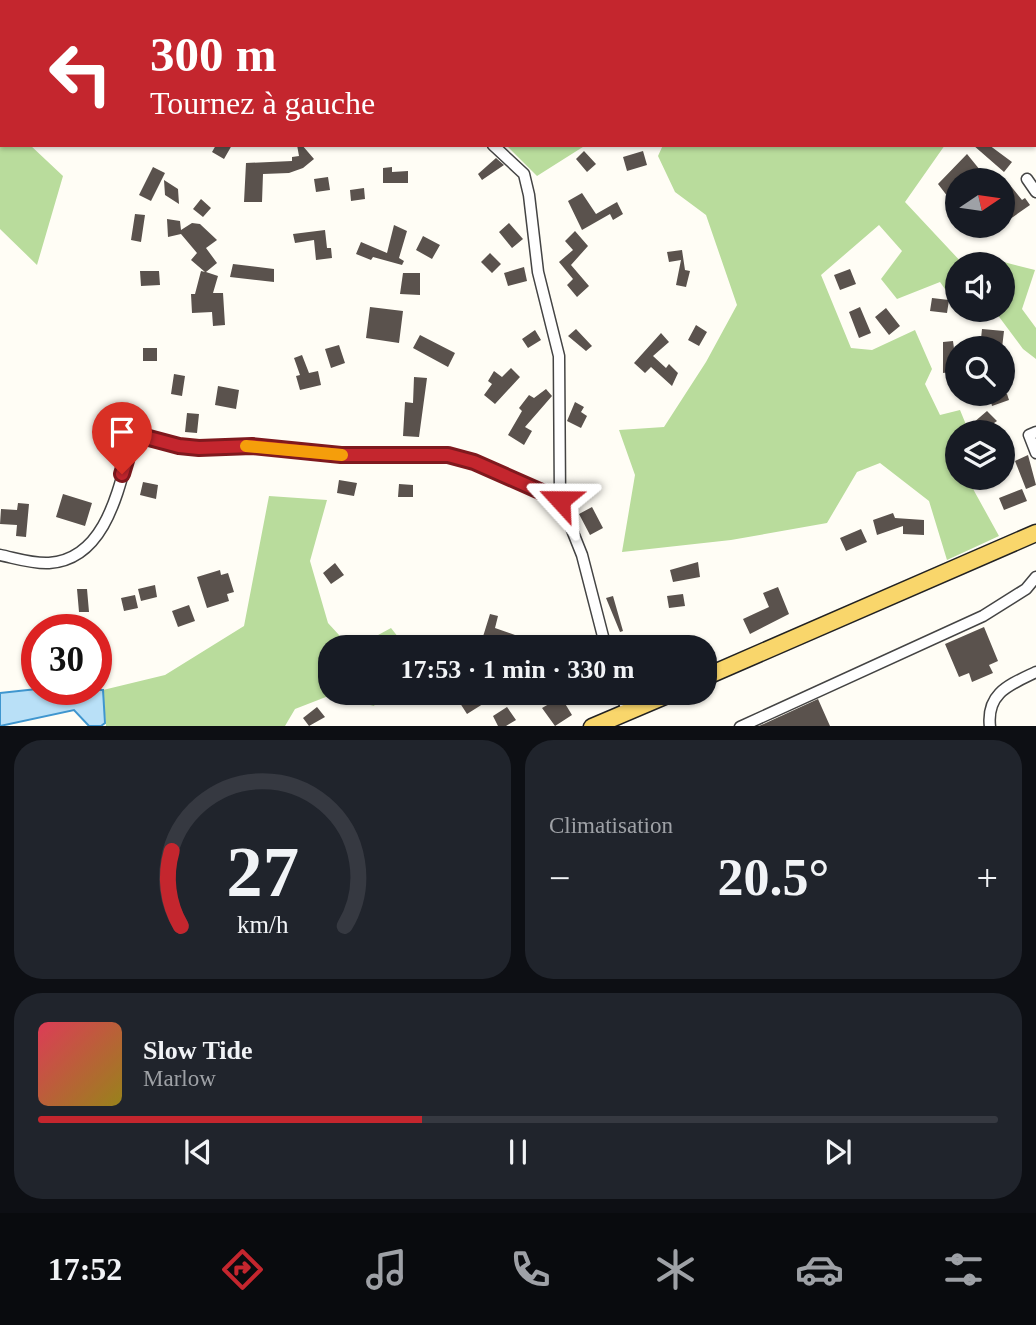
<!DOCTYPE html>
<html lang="fr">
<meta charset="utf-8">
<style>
body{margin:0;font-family:Georgia,serif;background:#20242c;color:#f1f3f6;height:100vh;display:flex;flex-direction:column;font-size:26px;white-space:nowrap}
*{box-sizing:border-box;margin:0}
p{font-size:23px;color:#9ea1a6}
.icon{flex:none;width:38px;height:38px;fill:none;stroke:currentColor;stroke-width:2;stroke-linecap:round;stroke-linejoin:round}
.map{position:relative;height:726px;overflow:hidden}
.sheet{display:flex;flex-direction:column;gap:14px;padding:14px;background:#0d0f14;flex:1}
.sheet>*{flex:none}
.hud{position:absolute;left:0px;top:0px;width:1036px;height:147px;box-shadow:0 2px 5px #0004;background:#c4262e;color:#fff;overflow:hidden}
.needle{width:46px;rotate:77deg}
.buttons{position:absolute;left:945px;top:168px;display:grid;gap:14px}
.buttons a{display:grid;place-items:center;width:70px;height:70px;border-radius:50%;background:#171b24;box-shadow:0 2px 5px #0004;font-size:35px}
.speed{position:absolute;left:21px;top:614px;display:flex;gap:14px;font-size:35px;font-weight:700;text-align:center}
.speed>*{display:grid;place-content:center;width:91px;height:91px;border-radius:50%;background:#171b24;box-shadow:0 2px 5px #0004;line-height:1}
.speed .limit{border:10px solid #d22;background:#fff;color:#111}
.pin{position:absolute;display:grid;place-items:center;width:60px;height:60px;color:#fff;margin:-72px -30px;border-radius:50% 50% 50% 0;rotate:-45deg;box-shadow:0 0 7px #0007}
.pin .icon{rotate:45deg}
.me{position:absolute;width:77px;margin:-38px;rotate:294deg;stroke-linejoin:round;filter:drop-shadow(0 0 5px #0008)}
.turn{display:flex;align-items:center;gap:24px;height:147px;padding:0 35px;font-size:32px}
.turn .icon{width:91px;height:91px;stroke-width:2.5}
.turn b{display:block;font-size:49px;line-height:60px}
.big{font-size:52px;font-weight:700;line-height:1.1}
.sheet .tile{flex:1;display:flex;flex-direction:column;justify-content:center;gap:10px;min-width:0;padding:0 24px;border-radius:28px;background:#20242c}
.sheet .dial{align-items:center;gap:0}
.dial svg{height:182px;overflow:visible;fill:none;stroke:#363941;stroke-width:7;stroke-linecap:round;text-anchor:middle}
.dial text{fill:#f1f3f6;stroke:none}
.song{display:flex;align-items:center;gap:21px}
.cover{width:84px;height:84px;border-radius:10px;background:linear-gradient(135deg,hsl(350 70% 55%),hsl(50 70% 35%))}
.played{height:7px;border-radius:4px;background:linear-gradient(90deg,#c4262e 40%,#363941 40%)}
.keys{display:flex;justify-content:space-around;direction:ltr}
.heat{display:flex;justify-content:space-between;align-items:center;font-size:38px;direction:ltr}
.sheet .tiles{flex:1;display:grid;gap:14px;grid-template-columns:1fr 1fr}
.tile:last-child{grid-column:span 2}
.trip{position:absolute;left:318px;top:635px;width:399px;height:70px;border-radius:28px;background:#171b24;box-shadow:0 2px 5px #0004;font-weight:700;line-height:70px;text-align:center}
.menu{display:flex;height:112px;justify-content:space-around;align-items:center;background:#090b0e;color:#9ea1a6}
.menu .icon{width:49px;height:49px}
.menu .selected{color:#c4262e}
.menu b{font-size:32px;color:#f1f3f6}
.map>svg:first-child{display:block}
</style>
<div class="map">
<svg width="1036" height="727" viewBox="0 0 1036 727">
<rect width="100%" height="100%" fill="#fffdf5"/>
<path fill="#b9dc9c" d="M514,0H716L717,2H510Z
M944,0H1036V113L1034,2Z
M0,116L2,145H30L63,176L37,265L0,229Z
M506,145H586L537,176Z
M663,145H945L905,202L963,264H957V306L940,282L897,299L881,279L902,251L879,225L821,275L851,348L872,350L915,330L932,369L925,384L940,415L960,410L967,427L948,443L957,460V478H967L999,536L947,560L929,501L880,463L857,472L827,523L731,540L622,552L635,475L619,430L664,427L706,362L737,305L706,215L675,192L658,156Z
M996,260L1035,270L1022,309L1036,328V359L1023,349L994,310H1003V264H981Z
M269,496L327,500L310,561L328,623L350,647L331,648V693H381L374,706L331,695L295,709L285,726H106L103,690L165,675L244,626Z
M391,628L406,647H356Z"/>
<path fill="#b9e0f7" stroke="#3f96cf" stroke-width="2" d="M37,689L103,690L105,723L101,726H89L74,710L0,726V693Z"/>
<path fill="#5a524d" d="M216,145H232L224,159L212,152Z
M297,145H302L314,159L303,168L289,173L263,174L262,202H244L246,163L292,161V157L299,156Z
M973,145H989L1012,162L1004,172Z
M584,151L596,164L587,172L576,159Z
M643,151L647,165L627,171L623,157Z
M967,154L980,170L967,180H957V199L953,193L948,197L938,184Z
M496,158L504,165L482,180L478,174Z
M153,167L165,173L151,201L139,195Z
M392,167V172L408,171V183H383V168Z
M328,177L330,190L316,192L314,179Z
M164,180L178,189L179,204L165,195Z
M1010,185L1022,200L1025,198L1030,205L1003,224V191Z
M364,188L365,199L351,201L350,190Z
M582,193L596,214L617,202L623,214L613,220L610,214L582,230L568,201Z
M201,199L211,208L203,217L193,209Z
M135,214L145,215L141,242L131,240Z
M167,219L180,221L181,230L192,223L200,224L217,240L206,248L217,263L206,272L218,276L213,293H223L225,325L213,326L212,312L192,313L191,294H195L201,271L205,272L191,260L197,253L181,234L168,237Z
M509,223L523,239L512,248L499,232Z
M394,225L407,231L399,258L404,261L402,265L373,257L371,260L356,254L361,242L387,253Z
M325,230L327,248H331L332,258L316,260L314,240L295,243L293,234Z
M575,231L588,246L571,265L589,286L577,297L567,285L573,279L559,262L573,250L565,241Z
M423,236L440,245L432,259L416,250Z
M682,250L685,270L690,271L686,287L676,285L681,260L669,262L667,252Z
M490,253L501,264L492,273L481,262Z
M233,264L274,269V282L230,277Z
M524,267L527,281L508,286L504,273Z
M850,269L856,284L840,290L834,275Z
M140,271H159L160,285L141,286Z
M403,273H420V295L400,294Z
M932,298L949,300L947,313L930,311Z
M370,307L403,311L399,343L366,338Z
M860,307L871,333L859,338L849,312Z
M886,308L900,326L889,335L875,317Z
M696,325L707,332L699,346L688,340Z
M576,329L592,346L586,351L568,336Z
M982,329L1004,331L1002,348H980Z
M535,330L541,340L528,348L522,339Z
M661,333L669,342L653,356L666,368L669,364L678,373L672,386L651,367L645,373L634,363Z
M420,335L455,353L448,367L413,348Z
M953,341L957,371L943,373V342Z
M339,345L345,363L331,368L325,349Z
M143,348H157V361H143Z
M302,355L309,373L318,371L321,385L300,390L296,376L300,375L294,358Z
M511,368L520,377L495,404L484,395L492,384L488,381L494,371L502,377Z
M174,374L185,376L182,396L171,394Z
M414,377L427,378L419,437L403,436L405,402L413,403Z
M218,386L239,390L236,409L215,405Z
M546,389L552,396L525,427L532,431L524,445L508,435L522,411L519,408L529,395L534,398Z
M989,394H1007L1009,400L992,406Z
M575,402L584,407L581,412L587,416L581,428L567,421Z
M987,411L997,421L981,432L973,423Z
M187,413L199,414L197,433L185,432Z
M1028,455L1036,485L1026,489L1015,461Z
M339,480L357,483L354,496L337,493Z
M143,482L158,485L156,499L140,495Z
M399,484L413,485V497H398Z
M1022,489L1027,501L1004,510L999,498Z
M63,494L92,503L85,526L56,517Z
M18,503L29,504L26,537L16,536L17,525L0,524L1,509L17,510Z
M592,507L603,528L590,535L579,514Z
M893,513L895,518L924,520V535L903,534V526L877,535L873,520Z
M861,529L867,542L846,551L840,538Z
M698,562L700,577L673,582L670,570Z
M335,563L344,575L331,584L323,573Z
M220,570L221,575L228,573L234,592L227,594L229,601L207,608L197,577Z
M155,585L157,597L141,601L138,589Z
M778,587L789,614L750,634L743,619L769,607L763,593Z
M77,589H87L89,612H79Z
M683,594L685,606L669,608L667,596Z
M135,595L138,608L124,611L121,598Z
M613,596L623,631L620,632L606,598Z
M189,605L195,621L178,627L172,611Z
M490,614L498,616L495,628L515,635L512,643L503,640L500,648H494L481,643Z
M984,627L998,661L989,665L993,673L972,682L969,673L959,677L945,644Z
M664,636L668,648H633V645Z
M469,693H480L486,702L467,714L458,700Z
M561,697L572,715L555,726L542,708Z
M818,699L830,726H759Z
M317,707L325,717L309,726L303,718Z
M507,707L516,720L506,726H498L493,716Z"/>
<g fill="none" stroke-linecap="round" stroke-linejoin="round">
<g stroke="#444" stroke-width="13">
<path id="minor" d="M438,2L439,0
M493,145L524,174L529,195L538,272L559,356L560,500L582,555L606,648
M1027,179L1036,192
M1036,432L1029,435L1036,453
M0,555C15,558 33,564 49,563C110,559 120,479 134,434L179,446L199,448L252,446L341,455H448L474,462L560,500
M621,693L627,711
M740,727L983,616L1026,589L1036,577
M990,727C986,693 1009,685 1036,672"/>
</g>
<g stroke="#222" stroke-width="19">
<path id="primary" d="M705,677L1036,533
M592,727L672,693"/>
</g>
<use href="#minor" stroke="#fff" stroke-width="10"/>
<use href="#primary" stroke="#f9d66b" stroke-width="16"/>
</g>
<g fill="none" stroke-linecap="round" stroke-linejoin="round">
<g stroke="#7f191e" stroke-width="18">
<path id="route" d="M122,474L134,434L179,446L199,448L252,446L341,455H448L474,462L560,500"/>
</g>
<use href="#route" stroke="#c4262e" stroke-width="12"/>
<path stroke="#f59e0b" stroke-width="12" d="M246,446L342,455"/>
</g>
</svg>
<div class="buttons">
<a><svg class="needle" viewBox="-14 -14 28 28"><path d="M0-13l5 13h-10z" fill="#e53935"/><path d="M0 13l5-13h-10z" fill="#9ea1a6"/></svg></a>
<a><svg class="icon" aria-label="sound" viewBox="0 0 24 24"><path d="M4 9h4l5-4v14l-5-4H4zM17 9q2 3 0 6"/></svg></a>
<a><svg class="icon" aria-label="search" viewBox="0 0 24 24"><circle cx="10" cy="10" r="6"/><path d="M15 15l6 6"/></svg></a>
<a><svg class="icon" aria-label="layers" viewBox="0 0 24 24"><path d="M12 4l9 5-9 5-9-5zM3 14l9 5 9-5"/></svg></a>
</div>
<div class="speed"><div class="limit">30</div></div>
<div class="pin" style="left:122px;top:474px;background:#d93025"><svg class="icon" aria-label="arrive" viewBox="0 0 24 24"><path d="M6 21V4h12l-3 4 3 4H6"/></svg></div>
<svg class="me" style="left:560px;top:500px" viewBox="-20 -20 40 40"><path d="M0-17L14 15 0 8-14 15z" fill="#c4262e" stroke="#fff" stroke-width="4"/></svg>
<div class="trip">17:53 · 1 min · 330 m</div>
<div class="hud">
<div class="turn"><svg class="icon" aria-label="left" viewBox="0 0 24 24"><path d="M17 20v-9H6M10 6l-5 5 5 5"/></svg><div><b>300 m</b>Tournez à gauche</div></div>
</div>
</div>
<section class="sheet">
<div class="tiles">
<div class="tile dial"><svg viewBox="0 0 100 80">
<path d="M14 69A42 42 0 1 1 86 69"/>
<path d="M14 69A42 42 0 0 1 10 36" stroke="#c4262e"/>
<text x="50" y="56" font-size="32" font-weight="700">27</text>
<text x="50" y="72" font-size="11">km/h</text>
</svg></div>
<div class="tile"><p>Climatisation</p>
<div class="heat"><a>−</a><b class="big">20.5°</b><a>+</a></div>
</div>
<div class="tile">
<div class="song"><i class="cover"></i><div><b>Slow Tide</b><p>Marlow</p></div></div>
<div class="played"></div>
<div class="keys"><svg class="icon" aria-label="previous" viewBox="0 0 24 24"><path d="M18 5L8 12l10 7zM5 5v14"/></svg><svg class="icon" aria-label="pause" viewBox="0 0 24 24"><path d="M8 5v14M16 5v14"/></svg><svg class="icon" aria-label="next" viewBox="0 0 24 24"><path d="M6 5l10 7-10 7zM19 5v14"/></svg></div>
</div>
</div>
</section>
<nav class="menu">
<b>17:52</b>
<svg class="icon selected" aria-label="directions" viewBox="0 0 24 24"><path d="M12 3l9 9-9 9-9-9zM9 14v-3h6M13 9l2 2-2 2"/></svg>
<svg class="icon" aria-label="music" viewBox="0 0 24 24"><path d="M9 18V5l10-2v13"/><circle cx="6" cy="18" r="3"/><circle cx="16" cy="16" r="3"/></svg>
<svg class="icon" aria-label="phone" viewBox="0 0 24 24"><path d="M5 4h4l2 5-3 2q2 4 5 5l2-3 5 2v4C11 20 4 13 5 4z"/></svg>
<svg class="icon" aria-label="climate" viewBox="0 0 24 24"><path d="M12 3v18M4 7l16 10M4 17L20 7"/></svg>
<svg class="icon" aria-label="car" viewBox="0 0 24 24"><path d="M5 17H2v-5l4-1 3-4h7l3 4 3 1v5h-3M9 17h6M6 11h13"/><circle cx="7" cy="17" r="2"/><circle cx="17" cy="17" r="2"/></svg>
<svg class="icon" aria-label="filters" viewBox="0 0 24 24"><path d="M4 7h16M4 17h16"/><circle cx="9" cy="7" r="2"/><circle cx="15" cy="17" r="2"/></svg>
</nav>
